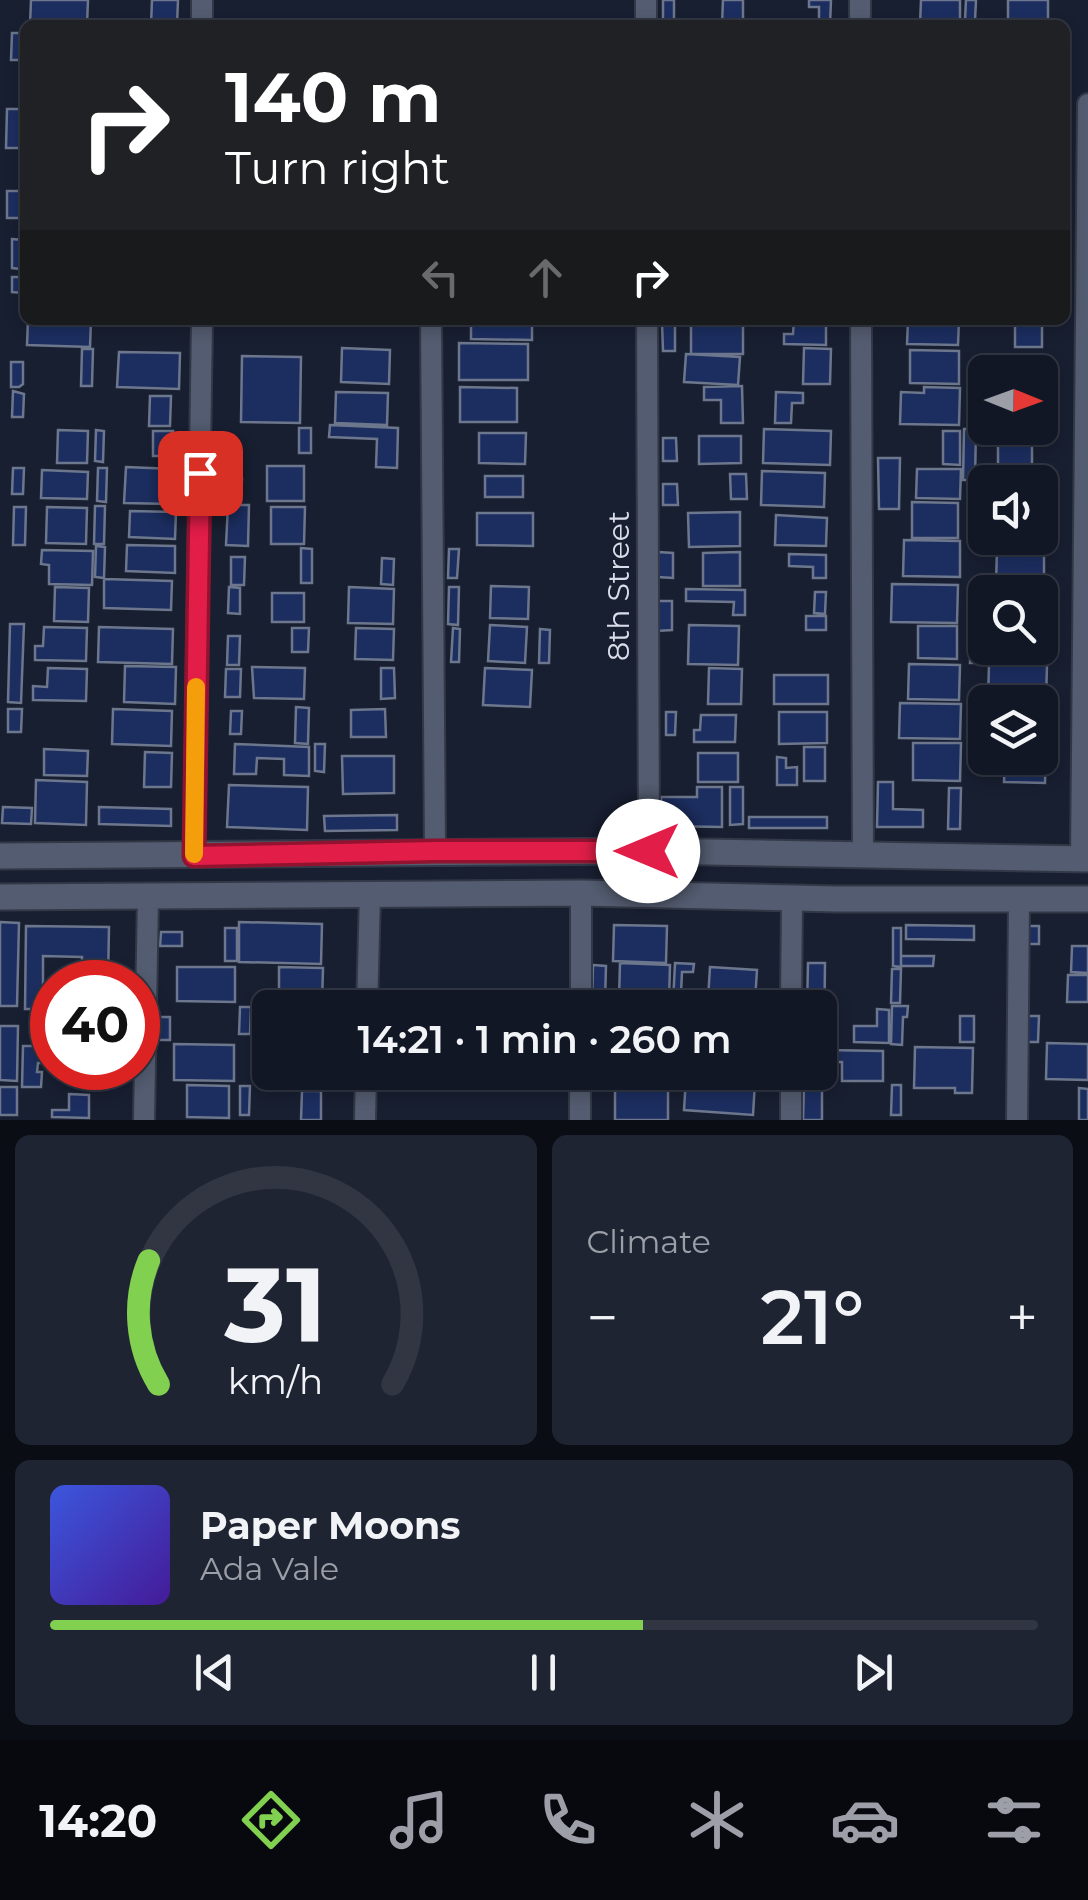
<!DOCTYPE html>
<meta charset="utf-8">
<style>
body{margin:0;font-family:Montserrat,sans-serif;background:#1f2432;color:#f1f3f6;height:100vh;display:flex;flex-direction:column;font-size:38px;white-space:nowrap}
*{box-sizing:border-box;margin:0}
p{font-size:32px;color:#9c9fa7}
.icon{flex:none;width:55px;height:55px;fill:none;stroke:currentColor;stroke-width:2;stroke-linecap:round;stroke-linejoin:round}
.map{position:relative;height:1120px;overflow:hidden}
.sheet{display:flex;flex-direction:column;gap:15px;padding:15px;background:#0a0d14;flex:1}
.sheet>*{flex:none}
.hud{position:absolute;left:20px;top:20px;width:1050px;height:305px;border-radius:15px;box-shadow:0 5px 15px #0003,0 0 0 2px #313642;background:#202124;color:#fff;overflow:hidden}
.needle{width:65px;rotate:91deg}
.controls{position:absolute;left:968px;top:355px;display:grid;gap:20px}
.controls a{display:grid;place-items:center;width:90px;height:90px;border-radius:15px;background:#121725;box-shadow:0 5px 15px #0003,0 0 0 2px #313642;font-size:50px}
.speed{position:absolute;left:30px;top:960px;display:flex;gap:20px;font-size:50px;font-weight:700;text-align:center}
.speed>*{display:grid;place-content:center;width:130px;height:130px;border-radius:50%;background:#121725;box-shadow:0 5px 15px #0003,0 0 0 2px #313642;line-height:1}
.speed .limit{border:15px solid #d22;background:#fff;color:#111}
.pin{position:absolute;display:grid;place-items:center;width:85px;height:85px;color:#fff;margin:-42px;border-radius:20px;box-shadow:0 5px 15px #0006}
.me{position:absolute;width:110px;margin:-55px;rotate:270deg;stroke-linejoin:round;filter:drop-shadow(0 0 8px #0008)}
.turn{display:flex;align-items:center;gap:35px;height:210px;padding:0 40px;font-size:45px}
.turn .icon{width:130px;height:130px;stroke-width:2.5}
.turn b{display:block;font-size:70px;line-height:85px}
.lanes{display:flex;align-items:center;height:95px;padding:0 40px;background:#0003;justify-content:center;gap:50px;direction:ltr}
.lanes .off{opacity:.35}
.big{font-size:75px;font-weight:600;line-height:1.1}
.sheet .card{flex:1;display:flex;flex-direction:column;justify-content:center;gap:15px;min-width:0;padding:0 35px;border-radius:15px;background:#1f2432}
.sheet .dial{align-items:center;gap:0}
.dial svg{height:260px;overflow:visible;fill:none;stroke:#313642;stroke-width:7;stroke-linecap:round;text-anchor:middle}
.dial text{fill:#f1f3f6;stroke:none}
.song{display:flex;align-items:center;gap:30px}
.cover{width:120px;height:120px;border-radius:15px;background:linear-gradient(135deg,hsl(230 70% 55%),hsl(260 70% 35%))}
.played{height:10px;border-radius:5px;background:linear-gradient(90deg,#81d050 60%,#313642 60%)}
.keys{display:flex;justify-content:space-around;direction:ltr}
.heat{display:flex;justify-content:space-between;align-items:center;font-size:55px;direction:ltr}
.sheet .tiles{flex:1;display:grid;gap:15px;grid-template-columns:1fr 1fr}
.card:last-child{grid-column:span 2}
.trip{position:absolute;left:252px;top:990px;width:585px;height:100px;border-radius:15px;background:#121725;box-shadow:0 5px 15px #0003,0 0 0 2px #313642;font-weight:600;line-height:100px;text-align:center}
.tab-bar{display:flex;height:160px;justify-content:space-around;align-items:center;background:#07090f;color:#9c9fa7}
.tab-bar .icon{width:70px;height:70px}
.tab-bar .active{color:#81d050}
.tab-bar b{font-size:45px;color:#f1f3f6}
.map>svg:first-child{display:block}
</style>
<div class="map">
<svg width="1088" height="1120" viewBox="0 0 1088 1120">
<rect width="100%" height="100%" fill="#181f31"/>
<path fill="#1c2e60" stroke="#6c768c" stroke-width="2.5" d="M31,0H88L87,25H30Z
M152,0H178L177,25H151Z
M663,0H674V25H663Z
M723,0H743V25H722Z
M809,0H831L830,25H819V7H809Z
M921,0H960V25H920Z
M966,0H976L975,21L965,20Z
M1008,0H1048V25H1008Z
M12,33H22L21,60H11Z
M7,109H25L24,148H6Z
M7,191H22V218H7Z
M12,239L23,240L22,269L12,268Z
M12,277H23V293L12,292Z
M28,320H91L90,347L27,345Z
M471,320H532V340L471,339Z
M691,320H743V354H691Z
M794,320H826V345L784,344V334H793Z
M908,320H959L958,345L907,344Z
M1015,320H1042V347H1015Z
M662,322H675V351H663Z
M459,343L528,344V380H459Z
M342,348L390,350L389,384L341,382Z
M804,348L831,349L830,384H803Z
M82,349H93L92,386H81Z
M910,350L959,351V384L910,383Z
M119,352L180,353L179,389L117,387Z
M686,354L740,357L738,385L684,382Z
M242,356L301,357L300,423L241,422Z
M1009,357L1045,358L1044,378H1040V372H1009Z
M11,362H23V384L19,387H11Z
M742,386L743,423H721V400H704V387Z
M460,387L517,388V422H460Z
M924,387L960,388L959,425L900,424L901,392L924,393Z
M13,391L24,394L23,417H12Z
M336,392L388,393L387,425L335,423Z
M776,392L803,393V403H792L791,423H775Z
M150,396H171L170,426H149Z
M330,425L398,428L397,468L376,467L377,439L329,437Z
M299,428H311V453H299Z
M764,429L831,431L830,465L763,463Z
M964,429H976L975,480H963Z
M58,430L88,431L87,463H57Z
M96,430L104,431L103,462L95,461Z
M153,431H173V456H153Z
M943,431H960V465L943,464Z
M479,433H526L525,464L479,463Z
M699,436H741V463L699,464Z
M998,436L1032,437V467L998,466Z
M663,438H676L677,461H663Z
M878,458H900L899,509H879Z
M267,466H304V501H267Z
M126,467L173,469L172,504L124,503Z
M13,468H24L23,494H12Z
M98,468H107L106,502L97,501Z
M917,469H961L960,499L916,498Z
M42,470L88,472L87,499L41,498Z
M762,471L825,473L824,507L761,505Z
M994,471L1043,472V498H1040V482H994Z
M730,474H746L747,499H731Z
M485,476H523V497H485Z
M230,479H242L241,502H229Z
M663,484H677L678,505H663Z
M912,502L958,503V538H912Z
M228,505H249L248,546L226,545Z
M95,506H105L104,544H94Z
M14,507H26L25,545H13Z
M47,507L87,508L86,544L46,543Z
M271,507H305L304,544H271Z
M130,511L176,512L175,539L129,537Z
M740,512V546L689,547L688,513Z
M477,513H533V546L477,545Z
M776,515L827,518L826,546L775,545Z
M1040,517H1045L1044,542L1008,541V538H1040Z
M904,540L960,541V577L903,576Z
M127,545L175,546V573L126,571Z
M96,546L105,547L104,578L95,577Z
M301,548L312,549V583H301Z
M449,549H459L457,578H448Z
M42,550L93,551L92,585L49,584V565L41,564Z
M997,550L1044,551V592H1020V583H996Z
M658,552L673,553V578L658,577Z
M740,552V586H703V553Z
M789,554L826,555V578H813V567L789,566Z
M231,557H245L244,585H231Z
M382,558L394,559L393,585L381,584Z
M104,579L172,581L171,610L104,608Z
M892,584L958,585L957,623L891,622Z
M491,586L529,587L528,619L490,618Z
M55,587L89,588L88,622L54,621Z
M229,587L240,588V614L228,613Z
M349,587L394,589L393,624L348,623Z
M449,587H459L458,625L448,624Z
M686,589L745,590V615H733L734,602L686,601Z
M815,592H826L825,614L814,613Z
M272,593H304V622H272Z
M657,601H672V630L657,631Z
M806,616H826V630H806Z
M10,624H24L21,703L8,702Z
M490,625L527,627L525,663L488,661Z
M689,625L739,626L738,665L688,664Z
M918,626H957V659L918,658Z
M44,627L87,628L86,661L35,660V646H43Z
M99,627L173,629L172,664L98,662Z
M971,627H981L980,663H970Z
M292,628H309L308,652H292Z
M356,628L394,629L393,660L355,659Z
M453,628L460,629L459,662H451Z
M540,629L550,630L549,663H539Z
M228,636H240L239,665H227Z
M909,664L960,665L959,700L908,699Z
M989,664L1047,665L1046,700L988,699Z
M125,666L176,667L175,704L124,702Z
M252,667L305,668L304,699L254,698Z
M48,668L87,669L86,701L33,700V686L47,687Z
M381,668H394L395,698L381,699Z
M485,668L532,670L530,707L483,705Z
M709,668L742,669L741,704H708Z
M226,669H241L240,697H225Z
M774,675H828V704H774Z
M900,703L961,704L960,739L899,738Z
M1040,705H1046L1045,741H1040Z
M296,707L309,708L308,744L295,743Z
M8,709H22L21,732H8Z
M113,709L172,711L171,746L112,744Z
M385,709L386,737H351V710Z
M231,711H242L241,734H230Z
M666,712H676L675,735H666Z
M779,712H827V743L779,744Z
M701,715H736L735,742H694V730H700Z
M913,743H961L960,781L913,780Z
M235,744L309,747V776L284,775V759L257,758L256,774H234Z
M315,744H325L324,772L315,771Z
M804,747H825V781H804Z
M44,749L88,751L87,776L44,775Z
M1040,750H1046L1045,783L1004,782L1005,758H1040Z
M145,752L172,753L171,787H144Z
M698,753H738V782H698Z
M342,756H394V793L343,794Z
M777,757L786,758V768L797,767V785H777Z
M36,780L87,782L86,825L35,823Z
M878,782H893V809L923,810V827H877Z
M229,785L308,787L307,830L227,827Z
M697,787H722V827L661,826V797H697Z
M730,787H743V824L730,825Z
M949,788H961L960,829H948Z
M3,807L32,808L31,824L2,823Z
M99,807L171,809V826L99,824Z
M397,815V830L325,831L324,816Z
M749,817H827V828H749Z
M0,922L19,923L17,1006H0Z
M239,922L322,924L321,964L239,962Z
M614,925L667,926L666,963L613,961Z
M906,925L974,926V940L906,939Z
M26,926L109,927L108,982H82V957L43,956V987H52V1009H25Z
M1025,926H1039V944H1025Z
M225,928H237V961H225Z
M893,928H901V967L893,966Z
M161,932H182V946H160Z
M1072,946H1088V973L1071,972Z
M901,956H934L933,966H901Z
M620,963L670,965L669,1001L619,999Z
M675,963L694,964L693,972H682L681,993L692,994L691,1004L673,1003Z
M808,963H825L824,1045H820V1008H807Z
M593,965L606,966L605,1002H592Z
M177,967H235V1002L177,1001Z
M279,967L323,968L322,1005L263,1003V993H279Z
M710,967L757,970L755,1001L708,999Z
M892,969H901L900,1003H891Z
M1068,975H1088V1002H1067Z
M892,1006H908L907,1017H903L902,1045L891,1044Z
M240,1007H251L250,1034H239Z
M877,1009L889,1010V1043L854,1042V1026H877Z
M960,1016H974V1042H960Z
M1027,1016H1039L1038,1042H1027Z
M158,1017H170V1040H158Z
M0,1026H18L17,1081L0,1080Z
M35,1026H42V1035H52V1044L35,1043Z
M1047,1043L1088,1044V1080L1046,1079Z
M174,1044L234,1045V1081L174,1080Z
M267,1044H270V1072H322V1087L266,1086Z
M23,1046H42V1063H38L37,1072H42L41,1087H22Z
M915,1047L973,1048L972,1093H955V1088H914Z
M825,1050L883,1051V1081H842V1062H824Z
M686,1078L755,1082L753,1115L684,1110Z
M804,1084H822V1120H803Z
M187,1085L229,1086V1118L187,1117Z
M892,1085H901V1115H891Z
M240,1086H250L249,1115H240Z
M0,1087H17V1115H0Z
M615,1087H668V1120H615Z
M1079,1088L1088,1089V1120H1079Z
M302,1091H321V1120H301Z
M69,1094L89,1095V1118L52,1117V1110H69Z"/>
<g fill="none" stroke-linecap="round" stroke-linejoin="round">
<g stroke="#333846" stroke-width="24">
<path id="minor" d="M202,0V25
M860,0V25
M646,25V0
M431,320L435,851
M647,320L649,851
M861,320L863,856
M194,856L202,320
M1081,859L1088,104
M367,1008L370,894
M581,1008V893
M791,1008L792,897
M144,1120L148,896
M365,1120L366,1072
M580,1120V1072
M791,1120V1072
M1017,1120L1019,901"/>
</g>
<g stroke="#333846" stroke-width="29">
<path id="tertiary" d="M0,856L649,851L1088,859
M0,897L581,893L837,899H1088"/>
</g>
<use href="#minor" stroke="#535c70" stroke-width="20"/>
<use href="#tertiary" stroke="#535c70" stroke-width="25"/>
</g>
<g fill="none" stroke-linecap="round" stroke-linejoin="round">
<g stroke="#92132f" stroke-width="25">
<path id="route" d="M200,473L194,856L435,851H648"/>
</g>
<use href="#route" stroke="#e11d48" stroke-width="18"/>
<path stroke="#f59e0b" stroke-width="18" d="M194,854L196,687"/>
</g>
<g text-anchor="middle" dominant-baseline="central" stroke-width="10" stroke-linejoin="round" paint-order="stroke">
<g font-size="30" fill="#d8dde9" stroke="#181f31">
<text transform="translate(618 586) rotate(-90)">8th Street</text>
</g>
</g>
</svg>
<div class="controls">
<a><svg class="needle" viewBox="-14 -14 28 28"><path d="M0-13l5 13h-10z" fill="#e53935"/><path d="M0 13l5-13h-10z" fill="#9c9fa7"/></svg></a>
<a><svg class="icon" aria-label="sound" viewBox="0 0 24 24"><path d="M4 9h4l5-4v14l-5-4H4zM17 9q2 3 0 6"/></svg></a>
<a><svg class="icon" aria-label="search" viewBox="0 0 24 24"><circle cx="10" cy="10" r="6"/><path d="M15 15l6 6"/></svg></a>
<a><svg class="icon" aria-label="layers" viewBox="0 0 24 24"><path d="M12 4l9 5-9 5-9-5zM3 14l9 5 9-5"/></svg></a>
</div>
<div class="speed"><div class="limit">40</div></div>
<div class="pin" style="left:200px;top:473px;background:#d93025"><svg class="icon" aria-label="arrive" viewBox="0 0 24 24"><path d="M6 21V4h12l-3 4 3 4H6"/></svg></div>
<svg class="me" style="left:648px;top:851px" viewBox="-20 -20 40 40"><circle r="19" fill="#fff"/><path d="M0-13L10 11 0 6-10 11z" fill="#e11d48"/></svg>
<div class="trip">14:21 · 1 min · 260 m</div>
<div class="hud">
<div class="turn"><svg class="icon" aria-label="right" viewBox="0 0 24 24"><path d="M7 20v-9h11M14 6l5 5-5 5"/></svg><div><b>140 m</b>Turn right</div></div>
<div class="lanes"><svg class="icon off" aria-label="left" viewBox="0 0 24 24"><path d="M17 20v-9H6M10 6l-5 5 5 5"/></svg><svg class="icon off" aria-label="ahead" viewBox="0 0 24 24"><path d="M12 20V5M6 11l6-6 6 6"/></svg><svg class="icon" aria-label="right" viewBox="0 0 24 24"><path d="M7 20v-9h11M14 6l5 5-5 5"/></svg></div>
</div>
</div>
<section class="sheet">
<div class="tiles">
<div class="card dial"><svg viewBox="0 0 100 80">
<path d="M14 69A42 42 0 1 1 86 69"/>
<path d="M14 69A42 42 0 0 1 11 31" stroke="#81d050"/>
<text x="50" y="56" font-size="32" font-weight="700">31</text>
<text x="50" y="72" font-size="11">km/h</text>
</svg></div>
<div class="card"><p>Climate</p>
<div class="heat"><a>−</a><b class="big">21°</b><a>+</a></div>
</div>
<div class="card">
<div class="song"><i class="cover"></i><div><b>Paper Moons</b><p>Ada Vale</p></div></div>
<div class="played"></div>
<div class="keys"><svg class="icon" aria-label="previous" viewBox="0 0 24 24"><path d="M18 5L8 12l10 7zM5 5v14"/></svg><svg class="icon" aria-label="pause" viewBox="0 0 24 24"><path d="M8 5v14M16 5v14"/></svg><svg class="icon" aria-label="next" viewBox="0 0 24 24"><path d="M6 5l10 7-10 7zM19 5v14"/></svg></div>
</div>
</div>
</section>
<nav class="tab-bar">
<b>14:20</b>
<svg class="icon active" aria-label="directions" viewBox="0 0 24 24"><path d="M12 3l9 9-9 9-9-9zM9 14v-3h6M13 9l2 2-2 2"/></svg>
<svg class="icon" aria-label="music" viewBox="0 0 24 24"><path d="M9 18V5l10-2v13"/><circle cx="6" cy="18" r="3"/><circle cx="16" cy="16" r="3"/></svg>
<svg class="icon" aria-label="phone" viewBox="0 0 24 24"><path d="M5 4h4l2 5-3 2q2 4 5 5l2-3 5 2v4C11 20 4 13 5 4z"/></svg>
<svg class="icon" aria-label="climate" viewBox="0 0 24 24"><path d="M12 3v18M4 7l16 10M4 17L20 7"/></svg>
<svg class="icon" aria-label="car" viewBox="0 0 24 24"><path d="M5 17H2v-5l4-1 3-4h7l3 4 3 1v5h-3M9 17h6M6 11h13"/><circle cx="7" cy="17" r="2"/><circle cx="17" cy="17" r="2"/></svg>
<svg class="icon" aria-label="filters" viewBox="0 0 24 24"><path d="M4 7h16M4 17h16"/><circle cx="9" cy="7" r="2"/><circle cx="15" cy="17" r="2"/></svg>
</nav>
